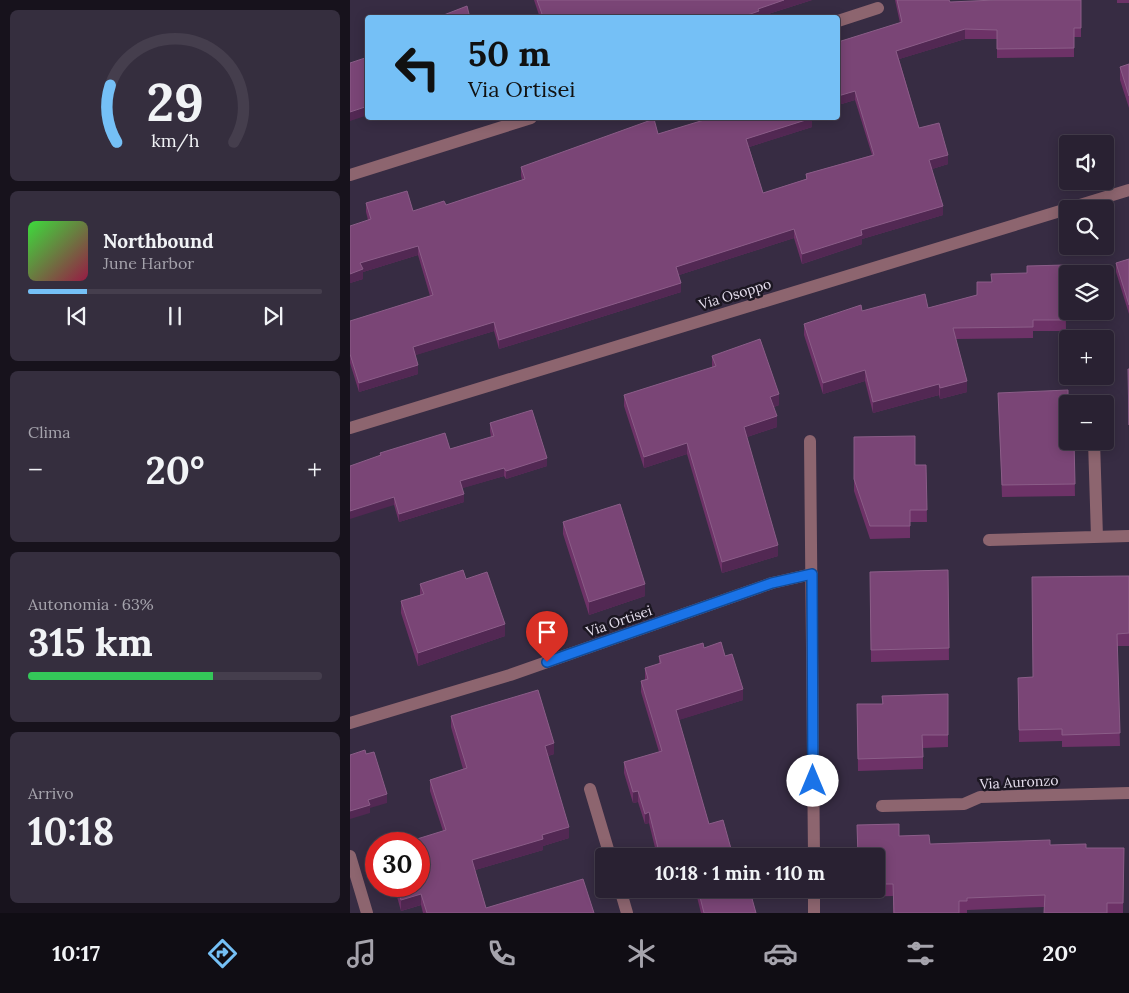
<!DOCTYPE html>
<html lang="it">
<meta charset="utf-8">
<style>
body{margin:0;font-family:Lora,serif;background:#352e3e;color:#f1f3f6;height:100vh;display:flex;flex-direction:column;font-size:19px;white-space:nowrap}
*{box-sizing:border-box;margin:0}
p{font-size:16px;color:#a5a3ac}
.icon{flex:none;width:28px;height:28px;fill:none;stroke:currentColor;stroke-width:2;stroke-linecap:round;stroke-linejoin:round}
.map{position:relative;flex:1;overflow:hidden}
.sheet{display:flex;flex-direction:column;gap:10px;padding:10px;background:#17121c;width:350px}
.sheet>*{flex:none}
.guide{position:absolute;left:15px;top:15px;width:475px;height:105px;border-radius:5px;box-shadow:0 2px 12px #0003,0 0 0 1px #453e4d;background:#75c0f6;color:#111;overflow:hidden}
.controls{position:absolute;left:709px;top:135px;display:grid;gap:10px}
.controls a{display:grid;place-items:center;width:55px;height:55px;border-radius:5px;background:#292132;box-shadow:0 2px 12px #0003,0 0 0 1px #453e4d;font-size:25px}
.speed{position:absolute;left:15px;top:832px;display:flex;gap:10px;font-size:25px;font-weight:700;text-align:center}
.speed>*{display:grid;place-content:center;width:65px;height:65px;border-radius:50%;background:#292132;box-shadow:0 2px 12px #0003,0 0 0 1px #453e4d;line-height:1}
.speed .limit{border:8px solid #d22;background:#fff;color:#111}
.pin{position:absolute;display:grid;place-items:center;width:42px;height:42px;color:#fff;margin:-51px -21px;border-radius:50% 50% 50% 0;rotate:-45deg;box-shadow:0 0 5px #0007}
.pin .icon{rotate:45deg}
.me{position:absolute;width:55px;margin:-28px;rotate:0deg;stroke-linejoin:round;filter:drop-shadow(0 0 4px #0008)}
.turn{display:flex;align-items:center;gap:18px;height:105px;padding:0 20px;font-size:22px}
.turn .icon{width:65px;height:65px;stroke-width:2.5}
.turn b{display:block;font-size:35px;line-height:42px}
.big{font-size:38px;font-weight:800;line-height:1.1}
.sheet .tile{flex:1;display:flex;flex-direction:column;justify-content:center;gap:8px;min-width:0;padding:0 18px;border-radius:8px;background:#352e3e}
.sheet .dial{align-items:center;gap:0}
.dial svg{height:130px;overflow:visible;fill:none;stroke:#453e4d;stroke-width:7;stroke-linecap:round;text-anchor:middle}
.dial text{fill:#f1f3f6;stroke:none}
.song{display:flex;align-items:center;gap:15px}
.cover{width:60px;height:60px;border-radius:8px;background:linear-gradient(135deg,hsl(120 70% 55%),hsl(340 70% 35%))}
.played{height:5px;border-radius:2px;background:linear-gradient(90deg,#75c0f6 20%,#453e4d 20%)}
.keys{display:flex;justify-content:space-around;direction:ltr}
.heat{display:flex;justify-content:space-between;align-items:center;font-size:28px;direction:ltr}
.charge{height:8px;border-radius:4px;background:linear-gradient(90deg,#34c759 63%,#453e4d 0)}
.trip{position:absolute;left:245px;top:848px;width:290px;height:50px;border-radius:5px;background:#292132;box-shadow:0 2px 12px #0003,0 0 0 1px #453e4d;font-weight:800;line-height:50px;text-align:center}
.tab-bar{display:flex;height:80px;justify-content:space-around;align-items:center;background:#100d14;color:#a5a3ac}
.tab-bar .icon{width:35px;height:35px}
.tab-bar .current{color:#75c0f6}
.tab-bar b{font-size:22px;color:#f1f3f6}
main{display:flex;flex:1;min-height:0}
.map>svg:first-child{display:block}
</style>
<main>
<section class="sheet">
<div class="tile dial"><svg viewBox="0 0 100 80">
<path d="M14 69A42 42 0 1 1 86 69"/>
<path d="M14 69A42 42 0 0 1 10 34" stroke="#75c0f6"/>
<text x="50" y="56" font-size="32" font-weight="700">29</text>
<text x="50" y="72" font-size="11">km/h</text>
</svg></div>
<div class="tile">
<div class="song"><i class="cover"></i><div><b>Northbound</b><p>June Harbor</p></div></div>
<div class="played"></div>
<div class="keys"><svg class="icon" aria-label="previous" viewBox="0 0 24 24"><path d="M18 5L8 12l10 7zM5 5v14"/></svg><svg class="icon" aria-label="pause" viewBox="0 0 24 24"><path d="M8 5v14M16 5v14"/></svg><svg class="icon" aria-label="next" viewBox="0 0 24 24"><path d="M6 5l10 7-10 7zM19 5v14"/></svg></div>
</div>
<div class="tile"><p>Clima</p>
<div class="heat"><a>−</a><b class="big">20°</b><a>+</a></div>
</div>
<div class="tile"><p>Autonomia · 63%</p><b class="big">315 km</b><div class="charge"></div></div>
<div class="tile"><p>Arrivo</p><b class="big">10:18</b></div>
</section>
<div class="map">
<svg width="779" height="913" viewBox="0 0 779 913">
<rect width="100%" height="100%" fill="#372c43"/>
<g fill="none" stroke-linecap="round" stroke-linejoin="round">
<path stroke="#8d656f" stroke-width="12" d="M488,21L528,8
M0,175L181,118
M0,428L779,190
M460,441L464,856
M744,441L747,537
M639,540L779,536
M0,723L160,675L422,583L462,574
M240,789L260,856
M532,806L614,804L630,797L779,793
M0,856L17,913
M270,889L277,913
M464,889V913"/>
</g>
<path fill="#6d3267" d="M184,0H462L409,17L189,15Z
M545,0H599L600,2L731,0V37H724V57L647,58V39H615L549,59L569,128L598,164L582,169L593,215L512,239V244L452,264L444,238L329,275L331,292L149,349L144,331L65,355L68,374L9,392L0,363V321L80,296L68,255L13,272V279L0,283L18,220L16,212V203L63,211L96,205L172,180L171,176V167L308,134L352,121L351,118H462V127L399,147L413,193L456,179V174L522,155L505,100L488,105L550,23Z
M767,0H779V3H767Z
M779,64V108L770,80V67Z
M779,259V314L766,272V263Z
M715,265L716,331H683V338L606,339L617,392L590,399L589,395L523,413L515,381L473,394L454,335V324L512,311L578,308L627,295L641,282Z
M362,356L429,405L424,407L427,427L397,437L428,556L372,573L337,454L294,468L274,406V395L362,368Z
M648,393L718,441H724L725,496L652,497Z
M140,423L197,466L156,479L154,476L112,488L114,502L49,522L30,456V453L100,449L141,437L140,431Z
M504,437L565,465H576L577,522H560V538L520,539L504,491Z
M213,522L295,596L239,615L213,534Z
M598,570L599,660L521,662L520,572Z
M779,576V646H767L770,746L712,747V741L669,742L668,678L683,677Z
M116,579L155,636L68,666L51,613V601L70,595V584Z
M354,648L375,656L393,700L328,720L359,824L383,856H307L299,823L295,824L288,802L283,803L274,773V762L309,752L291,692V681L295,680V668L309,664V656Z
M598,694V747L573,748V769L508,771L507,704H532V696Z
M101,716L204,754L198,756L219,838L193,846V850L125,870L136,908L244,913H73L71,905L51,911L44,886H69L93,831L80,791V780L113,769L101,727Z
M507,825L580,844L700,845L736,848H774L773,913H694V907L617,910V913H543V896L509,897V889H526V856H508Z
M345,889H392L394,897L406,913H351Z"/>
<path fill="#522853" d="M434,0H462L409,17L389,18L408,9Z
M615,29V39L546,60V51Z
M505,91V100L488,105V96Z
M18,106V115L0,121V112Z
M462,118V127L396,148V139Z
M598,155V164L579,170V160Z
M593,206V215L512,239V244L452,264V254L511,230Z
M444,229V238L326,276V267Z
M68,246V255L13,272V279L0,283V274L10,263Z
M331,283V292L149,349V340Z
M144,322V331L63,356V347Z
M68,365V374L9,392V383Z
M515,370V381L473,394V383Z
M617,381V392L590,399V388Z
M589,384V395L523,413V402Z
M429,394V405L420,408V397Z
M427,416V427L394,438V427Z
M337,443V454L294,468V457Z
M197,458V466L156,479V471Z
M154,468V476L110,489V481Z
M114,494V502L49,522V514Z
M44,497V505L0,519V511Z
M428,545V556L372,573V562Z
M295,584V596L239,615V602Z
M155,624V636L68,666V653Z
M393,689V700L326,721V710Z
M204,743V754L195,757V746Z
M288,791V802L283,803V792Z
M37,794V803L20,808V813L0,819V811L18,800Z
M299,812V823L295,824V814Z
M219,827V838L193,846V850L122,871V860L192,835Z
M318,889H338L318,894Z
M71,894V905L51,911V900Z"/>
<path fill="#7a4576" stroke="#8b5d88" d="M187,0H434L408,9L409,11L389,18H182L192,14Z
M547,0H599L600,2L645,0H731V28H724V48L647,49V30L615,29L546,51L569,128L589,123L598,155L579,160L593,206L511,230L512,235L452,254L444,229L326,267L331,283L149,340L144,322L63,347L68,365L9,383L0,354V321L83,295L68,246L10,263L13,269L0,274V226L21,219L16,203L57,191L63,211L94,201L96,205L175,179L171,167L304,119L308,134L354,120V118H462L396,139L413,193L457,179L456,174L524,155L505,91L488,96V42L552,22Z
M117,6L120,18H86Z
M18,57V106L0,112V63Z
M779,64V96L770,67Z
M779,259V305L766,263Z
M715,265L716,320H683V327L603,328L617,381L590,388L589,384L523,402L515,370L473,383L454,324L511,305L512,311L575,294L578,308L627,295V282H642L641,274L677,273V266Z
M410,339L429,394L420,397L427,416L394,427L428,545L372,562L337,443L294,457L274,395L366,366L362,356Z
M778,369H779V425Z
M718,390V441H724L725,484L652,485L648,393Z
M182,410L197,458L156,471L154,468L110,481L114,494L49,514L44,497L0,511V466L31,455L30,453L95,433L100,449L144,436L140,423Z
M565,436V465H576L577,510H560V526H520L504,479V437Z
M270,504L295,584L239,602L213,522Z
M113,570L116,579L137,572L155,624L68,653L51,601L74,594L70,584Z
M598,570L599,648L521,650L520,572Z
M779,576V633L767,634L770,733L712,735V729L669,730L668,678L683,677L682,577Z
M371,642L375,656L382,654L393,689L326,710L359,824L373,820L383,856H310L299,812L295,814L288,791L283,792L274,762L312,751L291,681L298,679L295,668L311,663L309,656L353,643L354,648Z
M188,690L204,743L195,746L219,827L192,835L193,839L122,860L136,908L233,879L244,913H77L71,894L51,900L47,886H69V844H51L96,830L80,780L117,768L101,716Z
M598,694V735H572L573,757L508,759L507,704H533L532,696Z
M15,750L16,754L24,752L37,794L18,800L20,805L0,811V755Z
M549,824V836L579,835L580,844L700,840V845L736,844V848H774L773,903H757V913H694L695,895L617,898V901H609V913H544L543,884H526V856H508L507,825Z
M348,889H392L394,897L401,895L406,913H354Z"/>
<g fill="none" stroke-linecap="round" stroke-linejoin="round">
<g stroke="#114b97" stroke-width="12">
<path id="route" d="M197,662L422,583L462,574L463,781"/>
</g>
<use href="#route" stroke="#1a73e8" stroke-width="9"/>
</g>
<g text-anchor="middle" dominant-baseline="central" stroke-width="5" stroke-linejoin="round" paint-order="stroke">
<g font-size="14" fill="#e6dfee" stroke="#1c1722">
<text transform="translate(385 294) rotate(-17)">Via Osoppo</text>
<text transform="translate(269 621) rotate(-19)">Via Ortisei</text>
<text transform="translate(669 782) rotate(-3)">Via Auronzo</text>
</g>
</g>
</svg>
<div class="controls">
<a><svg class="icon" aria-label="sound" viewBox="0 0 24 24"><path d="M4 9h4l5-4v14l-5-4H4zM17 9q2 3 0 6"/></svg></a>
<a><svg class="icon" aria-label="search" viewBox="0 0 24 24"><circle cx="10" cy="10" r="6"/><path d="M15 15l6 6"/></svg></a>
<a><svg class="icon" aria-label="layers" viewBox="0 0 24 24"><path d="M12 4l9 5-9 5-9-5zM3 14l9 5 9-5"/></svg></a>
<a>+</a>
<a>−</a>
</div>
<div class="speed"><div class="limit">30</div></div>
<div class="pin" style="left:197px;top:662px;background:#d93025"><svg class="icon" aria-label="arrive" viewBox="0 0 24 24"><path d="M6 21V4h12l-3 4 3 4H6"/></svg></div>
<svg class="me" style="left:463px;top:781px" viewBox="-20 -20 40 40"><circle r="19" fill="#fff"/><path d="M0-13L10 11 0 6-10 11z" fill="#1a73e8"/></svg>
<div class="trip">10:18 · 1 min · 110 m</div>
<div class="guide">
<div class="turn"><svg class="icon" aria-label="left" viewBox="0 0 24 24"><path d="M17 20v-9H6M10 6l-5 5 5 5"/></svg><div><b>50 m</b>Via Ortisei</div></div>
</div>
</div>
</main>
<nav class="tab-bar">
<b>10:17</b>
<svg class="icon current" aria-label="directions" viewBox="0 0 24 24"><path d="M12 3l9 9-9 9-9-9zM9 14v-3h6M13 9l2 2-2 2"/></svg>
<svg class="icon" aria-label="music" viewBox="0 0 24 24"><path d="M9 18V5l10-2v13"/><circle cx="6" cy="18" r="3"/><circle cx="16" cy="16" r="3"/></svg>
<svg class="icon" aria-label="phone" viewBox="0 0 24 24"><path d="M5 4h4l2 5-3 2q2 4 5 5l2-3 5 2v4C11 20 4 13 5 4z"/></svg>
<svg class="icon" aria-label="climate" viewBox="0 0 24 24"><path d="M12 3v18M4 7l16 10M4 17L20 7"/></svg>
<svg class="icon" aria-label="car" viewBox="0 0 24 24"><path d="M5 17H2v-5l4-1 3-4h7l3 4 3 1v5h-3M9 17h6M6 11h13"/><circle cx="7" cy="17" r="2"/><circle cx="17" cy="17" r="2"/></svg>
<svg class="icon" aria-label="filters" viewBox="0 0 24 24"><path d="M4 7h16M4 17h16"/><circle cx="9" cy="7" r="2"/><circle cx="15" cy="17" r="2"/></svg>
<b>20°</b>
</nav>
